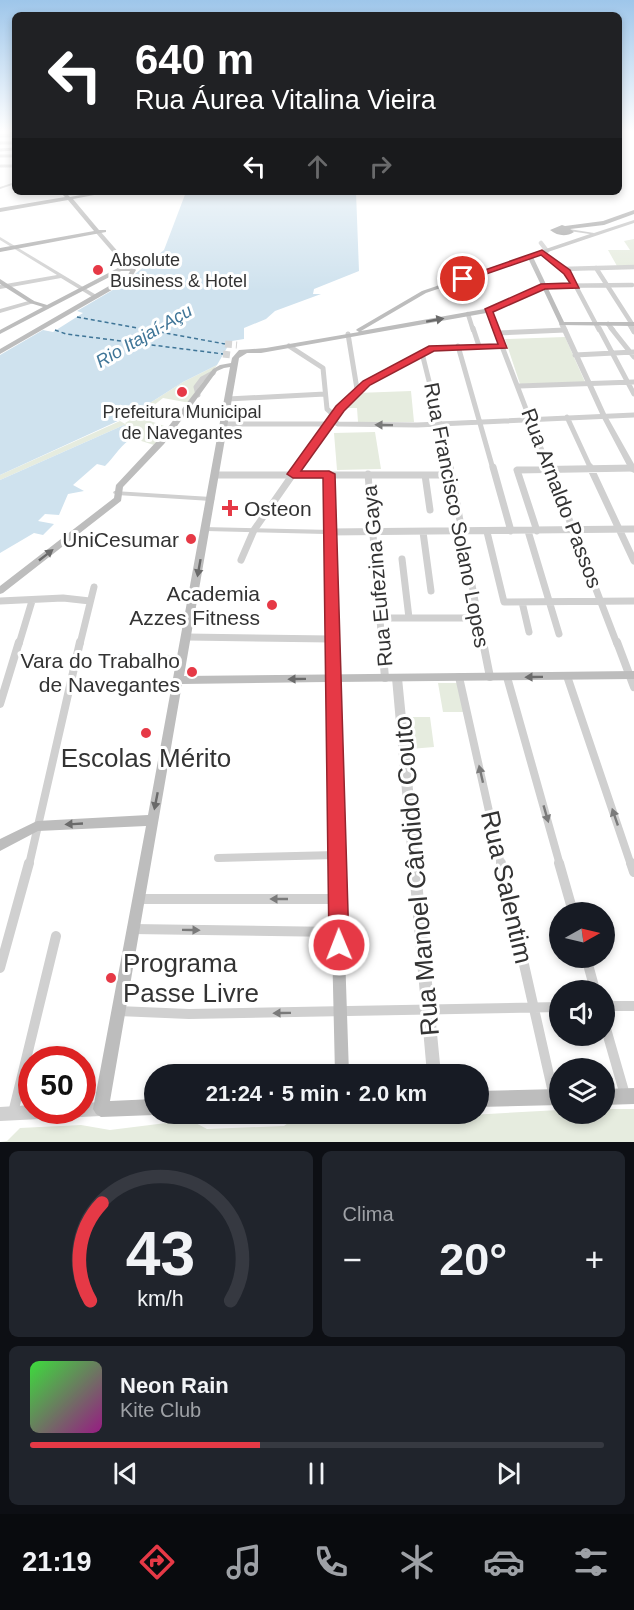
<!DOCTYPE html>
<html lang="pt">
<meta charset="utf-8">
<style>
body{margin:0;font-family:Helvetica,sans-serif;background:#20242c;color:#f1f3f6;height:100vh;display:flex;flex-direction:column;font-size:22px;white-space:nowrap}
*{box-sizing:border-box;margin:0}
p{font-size:20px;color:#9ea1a6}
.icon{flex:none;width:33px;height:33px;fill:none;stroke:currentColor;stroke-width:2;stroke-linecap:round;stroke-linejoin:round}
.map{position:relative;height:1142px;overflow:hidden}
.panel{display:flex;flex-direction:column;gap:9px;padding:9px;background:#0d0f14;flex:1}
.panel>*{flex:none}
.top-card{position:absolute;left:12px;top:12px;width:610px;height:183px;border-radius:9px;box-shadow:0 3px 9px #0003;background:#202124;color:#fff;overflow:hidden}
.needle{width:39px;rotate:82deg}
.fabs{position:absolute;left:549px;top:902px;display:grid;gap:12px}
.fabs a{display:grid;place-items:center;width:66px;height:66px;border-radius:50%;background:#171b24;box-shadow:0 3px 9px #0003;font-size:30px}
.speed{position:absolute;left:18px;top:1046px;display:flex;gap:12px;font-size:30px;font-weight:700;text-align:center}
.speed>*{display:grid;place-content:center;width:78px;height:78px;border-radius:50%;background:#171b24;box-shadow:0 3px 9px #0003;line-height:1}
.speed .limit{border:9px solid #d22;background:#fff;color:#111}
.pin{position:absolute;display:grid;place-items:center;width:51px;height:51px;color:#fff;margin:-26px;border:3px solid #fff;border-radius:50%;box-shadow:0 2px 6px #0007}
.me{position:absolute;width:66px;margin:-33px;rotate:359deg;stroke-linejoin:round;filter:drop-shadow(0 0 4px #0008)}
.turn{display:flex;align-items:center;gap:21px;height:126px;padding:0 24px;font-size:27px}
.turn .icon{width:78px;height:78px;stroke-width:2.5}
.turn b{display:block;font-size:42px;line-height:51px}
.lanes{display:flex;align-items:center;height:57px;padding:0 24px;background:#0003;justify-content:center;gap:30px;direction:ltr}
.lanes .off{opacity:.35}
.big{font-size:45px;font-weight:600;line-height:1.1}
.panel .widget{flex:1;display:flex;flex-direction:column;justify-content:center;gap:9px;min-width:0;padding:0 21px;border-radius:9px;background:#20242c}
.panel .dial{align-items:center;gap:0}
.dial svg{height:156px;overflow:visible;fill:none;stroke:#363941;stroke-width:7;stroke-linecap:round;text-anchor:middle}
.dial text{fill:#f1f3f6;stroke:none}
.song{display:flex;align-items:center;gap:18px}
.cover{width:72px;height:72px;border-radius:9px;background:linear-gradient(135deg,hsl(120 70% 55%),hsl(310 70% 35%))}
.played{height:6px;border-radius:3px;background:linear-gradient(90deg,#e63946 40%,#363941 40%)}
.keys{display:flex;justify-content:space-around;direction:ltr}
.heat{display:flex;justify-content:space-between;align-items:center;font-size:33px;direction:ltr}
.panel .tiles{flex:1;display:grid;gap:9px;grid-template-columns:1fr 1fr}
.widget:last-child{grid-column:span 2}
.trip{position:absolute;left:144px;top:1064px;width:345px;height:60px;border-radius:30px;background:#171b24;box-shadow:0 3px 9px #0003;font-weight:600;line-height:60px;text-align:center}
.menu{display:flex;height:96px;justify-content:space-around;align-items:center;background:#090b0e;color:#9ea1a6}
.menu .icon{width:42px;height:42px}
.menu .on{color:#e63946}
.menu b{font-size:27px;color:#f1f3f6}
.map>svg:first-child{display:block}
</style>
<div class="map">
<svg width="634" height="1142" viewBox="0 0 634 1142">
<rect width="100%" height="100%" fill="#fff"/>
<path fill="#e6ecdf" d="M634,239V266H617L608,250H630L624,241Z
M565,337L585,382L520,384L505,339Z
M217,365L190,403L163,398L139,417L170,428L154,445L135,439L138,432L130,437L124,425L0,480V475L120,421L127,425L125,423L135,417L131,415L183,382Z
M411,391L414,422H358L357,408H344L357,393Z
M375,432L381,469L337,470L334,433Z
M154,653L176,656V662L156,660L152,666L110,665L113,654L153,656Z
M438,683H458L464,712H443Z
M407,717H430L434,747L410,749Z
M610,1109H634V1142H0L7,1141L20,1128L81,1125L110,1130L190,1120L207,1129L284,1126L300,1114L414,1115L415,1118L559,1110L560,1113L602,1114Z"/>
<path fill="#cfe2ee" d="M186,192H356L359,271L314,289L313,294H321L275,311L266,319L244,328V339L226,342L224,345L228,346L217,365L183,382L131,415L0,475V355L43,330L53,332L83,313L77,311L123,284L164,250Z
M124,425L129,430V440C118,449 114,457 105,466L97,464L73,485L84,491L68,494L59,515L45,514L38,521L54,524L43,535L34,533L0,553V480Z"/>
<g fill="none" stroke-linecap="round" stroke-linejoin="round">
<path stroke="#3f7597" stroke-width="1.5" stroke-dasharray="4 3" stroke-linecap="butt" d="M77,317L225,344
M55,330L66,334L223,354"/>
<path stroke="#d6d6d6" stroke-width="7" stroke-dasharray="7 4" stroke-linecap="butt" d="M225,344L237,345
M223,354L231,355"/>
<path stroke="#d0d0d0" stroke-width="3" d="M0,136H14
M0,143H15
M0,150L15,149
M0,156H15
M1,166H15"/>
<path stroke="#d0d0d0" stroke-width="4.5" d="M541,243L547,251
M542,252L571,277L599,330
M596,268L632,324
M562,269L634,267
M544,286L632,285
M488,311L495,330
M468,314L473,330
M608,324L613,330
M629,324L633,330"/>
<path stroke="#d0d0d0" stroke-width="5" d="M473,328L479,346
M495,328L549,469
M599,328L634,394
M611,328L634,357
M632,328L634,332
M498,333L565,330
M348,334L357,389
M289,346L323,368L327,409L335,416
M458,346L493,469
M422,353L451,469
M575,355L634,352
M519,386L634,382
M198,395L196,387L202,379L213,373
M228,399L325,394
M567,417L591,469
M331,420L338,424L417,425L634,415
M224,424H328
M297,469L357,389L432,348L504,346
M594,469L634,468"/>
<path stroke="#d0d0d0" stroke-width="7" d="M450,467L483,644
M493,467L511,531
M549,467L617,644
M590,467L634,561
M329,474V532L634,529
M368,474L382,644
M215,475H452
M425,475L430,510
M528,531L559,634
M537,531L517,470L634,468
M423,532L431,591
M487,532L504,602L634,601
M402,559L409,618
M241,560L254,530L298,467
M0,601L63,598L90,601
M522,602L529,632
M380,618H478
M187,637L331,639
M19,644L32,601
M80,644L94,587"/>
<path stroke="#d0d0d0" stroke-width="8" d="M382,642L385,678
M483,642L490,677
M617,642L634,687
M567,676L631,865
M459,677L501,865
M507,677L560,865
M0,704L19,642
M218,858L337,855
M29,865L80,642"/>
<path stroke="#d0d0d0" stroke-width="10" d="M501,863L554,1097
M559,863L573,912
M631,863L634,872
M138,899H338
M132,929L338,932
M586,957L595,990
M0,968L29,863
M604,1006H634
M118,1011L189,1014L560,1007
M604,1022L625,1095
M13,1113L56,936"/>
<path fill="#d0d0d0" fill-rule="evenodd" d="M15,182V184L0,189V187Z
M0,237L98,296L99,297L94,298L61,278L0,289V285L57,275L0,240Z
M32,300L34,301V303L0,313V309Z
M560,323L565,324L607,416L634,464V473L630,471L601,416L559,324Z
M114,491L211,497L215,499L211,501L117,495L113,493Z
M203,527L332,530L333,532L336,679L334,682L331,683L328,682L326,679L325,534L206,531H203L202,529Z
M397,674L400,675L402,678L441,1074H427L392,678L394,675Z
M101,1102L106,1104L108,1109L106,1114L101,1116L0,1121V1107L32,1105V1110H82V1103Z"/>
<path fill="#bdbdbd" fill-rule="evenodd" d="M634,220V223L533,257L564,322H634V326L560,325L543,289L492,312L261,353H247L239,358L184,676L634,671V679L336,682L349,1074H335L326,682L182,684L110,1101L154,1099V1113H158L154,1115L101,1117L96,1114L93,1109L146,826L38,831L0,851V839L37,821L148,815L230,367L224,368L217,371L164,444L123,487L121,501L3,593L0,594V586L114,498L116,485L158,440L213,369L220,365L231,363L232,358L239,350L266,348L359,332L356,330L357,329L422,291L590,234L569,231V229L594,233ZM528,258L541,285L490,308L361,331L426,293Z
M96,231H100L127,262L128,263L124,268L135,269L136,270L132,277L117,287L0,354V349L128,275L130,271H121L0,334V330L43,307L30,303L0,284V279L34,301L47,305L118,268L122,263L96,233Z
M634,1088V1104L604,1105V1089Z
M560,1089V1105L478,1107V1091Z"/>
<path fill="#ababab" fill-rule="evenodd" d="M8,131H13L15,134V138Z
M65,192L70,197L97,192H110L73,199L99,230H106V232L0,252V248L94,231L68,200L0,212V208L65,197L62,194Z"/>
<path fill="#a2a2a2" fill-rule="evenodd" d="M634,210V214L604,225L570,229L574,232C566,237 558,236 550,230L562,225L565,226L603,221Z"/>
</g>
<defs><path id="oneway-solid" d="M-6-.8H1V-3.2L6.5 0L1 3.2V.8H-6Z" transform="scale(1.5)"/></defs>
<g fill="#6a6a6a">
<use href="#oneway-solid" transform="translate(435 320) rotate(-10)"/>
<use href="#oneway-solid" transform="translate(46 555) rotate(-38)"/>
<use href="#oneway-solid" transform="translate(199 568) rotate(100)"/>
<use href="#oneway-solid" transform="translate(534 677) rotate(179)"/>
<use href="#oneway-solid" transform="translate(297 679) rotate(179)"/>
<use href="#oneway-solid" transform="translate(156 801) rotate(101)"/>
<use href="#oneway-solid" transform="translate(74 824) rotate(177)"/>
</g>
<g fill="#7a7a7a">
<use href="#oneway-solid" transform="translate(384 425) rotate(-179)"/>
<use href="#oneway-solid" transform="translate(481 774) rotate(-103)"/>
<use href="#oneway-solid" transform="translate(546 814) rotate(74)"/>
<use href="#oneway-solid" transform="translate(615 817) rotate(-109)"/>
<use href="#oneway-solid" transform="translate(279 899) rotate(180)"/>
<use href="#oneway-solid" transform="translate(191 930) rotate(1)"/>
<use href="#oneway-solid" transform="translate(282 1013) rotate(179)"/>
</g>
<linearGradient id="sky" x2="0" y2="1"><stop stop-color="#9ec6ea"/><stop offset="0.45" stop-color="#fff"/><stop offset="1" stop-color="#fff" stop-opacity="0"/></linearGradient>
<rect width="634" height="291" fill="url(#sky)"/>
<path fill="#e63946" stroke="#96252e" stroke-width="1.5" d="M542,250L570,270L579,288L545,289L493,312L507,348L434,351L370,385L344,411L301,471H329L335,474L349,945L346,952L339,955L332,952L329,945L323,478H293L287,474L336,406L363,381L429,346L498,344L485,309L541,284L570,283L564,274L541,255L466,281L459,279Z"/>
<g fill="#e63946" stroke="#fff" stroke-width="2">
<circle cx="98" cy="270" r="6"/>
<circle cx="182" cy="392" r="6"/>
<path d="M227 499h6v6h6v6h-6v6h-6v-6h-6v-6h6z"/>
<circle cx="191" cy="539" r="6"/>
<circle cx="272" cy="605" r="6"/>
<circle cx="192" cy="672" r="6"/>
<circle cx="146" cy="733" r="6"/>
<circle cx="111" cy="978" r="6"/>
</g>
<g text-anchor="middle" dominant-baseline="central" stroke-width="6" stroke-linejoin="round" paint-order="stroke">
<g font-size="18" fill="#333" stroke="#fff" text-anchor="start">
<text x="110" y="260">Absolute<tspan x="110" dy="21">Business &amp; Hotel</tspan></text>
<text x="182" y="412" text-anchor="middle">Prefeitura Municipal<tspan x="182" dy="21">de Navegantes</tspan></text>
</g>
<g font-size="18" font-style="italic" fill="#3f7597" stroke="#fff">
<text transform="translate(144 336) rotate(-30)">Rio Itajaí-Açu</text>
</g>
<g font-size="21" fill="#333" stroke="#fff">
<text transform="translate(562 498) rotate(69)">Rua Arnaldo Passos</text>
<text transform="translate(457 515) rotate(79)">Rua Francisco Solano Lopes</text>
<text transform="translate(377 576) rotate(-95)">Rua Eufezina Gaya</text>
</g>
<g font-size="21" fill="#333" stroke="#fff" text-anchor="end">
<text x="244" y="508" text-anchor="start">Osteon</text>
<text x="179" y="539">UniCesumar</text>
<text x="260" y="593">Academia<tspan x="260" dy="24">Azzes Fitness</tspan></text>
<text x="180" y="660">Vara do Trabalho<tspan x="180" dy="24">de Navegantes</tspan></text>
</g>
<g font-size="26" fill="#333" stroke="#fff">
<text x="146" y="758">Escolas Mérito</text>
<text x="123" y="963" text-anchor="start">Programa<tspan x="123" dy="30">Passe Livre</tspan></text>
</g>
<g font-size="26" fill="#333" stroke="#fff">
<text transform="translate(416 876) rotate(-95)">Rua Manoel Cândido Couto</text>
<text transform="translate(507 887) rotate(77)">Rua Salentim</text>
</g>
</g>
</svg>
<div class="fabs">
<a><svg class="needle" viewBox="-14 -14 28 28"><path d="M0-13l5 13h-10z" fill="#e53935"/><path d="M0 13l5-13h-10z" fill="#9ea1a6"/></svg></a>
<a><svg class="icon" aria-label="sound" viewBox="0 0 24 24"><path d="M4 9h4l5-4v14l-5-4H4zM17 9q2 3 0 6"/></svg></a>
<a><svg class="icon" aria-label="layers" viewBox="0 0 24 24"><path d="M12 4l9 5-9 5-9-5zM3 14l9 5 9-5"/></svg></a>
</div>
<div class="speed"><div class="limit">50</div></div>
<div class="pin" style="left:463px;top:279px;background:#d93025"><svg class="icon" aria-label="arrive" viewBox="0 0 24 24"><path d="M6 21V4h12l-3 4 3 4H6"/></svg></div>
<svg class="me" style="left:339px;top:945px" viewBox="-20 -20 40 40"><circle r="17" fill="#e63946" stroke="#fff" stroke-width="3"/><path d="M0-11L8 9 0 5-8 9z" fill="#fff"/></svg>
<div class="trip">21:24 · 5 min · 2.0 km</div>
<div class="top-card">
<div class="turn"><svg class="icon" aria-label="left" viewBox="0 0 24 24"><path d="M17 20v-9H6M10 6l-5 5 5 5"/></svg><div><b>640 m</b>Rua Áurea Vitalina Vieira</div></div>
<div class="lanes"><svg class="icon" aria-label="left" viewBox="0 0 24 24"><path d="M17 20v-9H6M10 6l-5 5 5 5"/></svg><svg class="icon off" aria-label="ahead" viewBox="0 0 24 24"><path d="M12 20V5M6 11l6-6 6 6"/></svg><svg class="icon off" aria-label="right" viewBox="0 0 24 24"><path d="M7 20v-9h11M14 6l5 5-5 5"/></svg></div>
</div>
</div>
<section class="panel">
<div class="tiles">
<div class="widget dial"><svg viewBox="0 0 100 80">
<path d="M14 69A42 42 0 1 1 86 69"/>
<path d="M14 69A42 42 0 0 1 20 19" stroke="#e63946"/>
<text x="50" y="56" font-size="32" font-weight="700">43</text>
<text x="50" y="72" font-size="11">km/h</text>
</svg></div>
<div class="widget"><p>Clima</p>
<div class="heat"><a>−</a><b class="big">20°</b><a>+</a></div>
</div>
<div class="widget">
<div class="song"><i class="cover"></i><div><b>Neon Rain</b><p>Kite Club</p></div></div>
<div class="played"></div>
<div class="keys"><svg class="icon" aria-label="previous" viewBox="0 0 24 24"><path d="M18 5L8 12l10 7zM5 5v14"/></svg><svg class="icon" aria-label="pause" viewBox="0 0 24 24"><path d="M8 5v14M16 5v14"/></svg><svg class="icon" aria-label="next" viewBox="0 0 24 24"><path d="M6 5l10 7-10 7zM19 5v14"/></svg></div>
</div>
</div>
</section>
<nav class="menu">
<b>21:19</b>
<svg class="icon on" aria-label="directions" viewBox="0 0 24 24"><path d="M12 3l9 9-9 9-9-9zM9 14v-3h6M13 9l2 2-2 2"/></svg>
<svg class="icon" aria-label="music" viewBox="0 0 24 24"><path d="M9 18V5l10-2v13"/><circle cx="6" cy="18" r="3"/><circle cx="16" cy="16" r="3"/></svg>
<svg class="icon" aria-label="phone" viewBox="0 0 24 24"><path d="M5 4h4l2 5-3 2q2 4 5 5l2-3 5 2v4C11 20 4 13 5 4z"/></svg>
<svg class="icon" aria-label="climate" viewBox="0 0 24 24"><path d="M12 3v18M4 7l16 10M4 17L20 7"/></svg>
<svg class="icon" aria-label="car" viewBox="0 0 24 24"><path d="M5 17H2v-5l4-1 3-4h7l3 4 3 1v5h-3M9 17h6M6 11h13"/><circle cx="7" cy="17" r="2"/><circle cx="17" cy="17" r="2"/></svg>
<svg class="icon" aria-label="filters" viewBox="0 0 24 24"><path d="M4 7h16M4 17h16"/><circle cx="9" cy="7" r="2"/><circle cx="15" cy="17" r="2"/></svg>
</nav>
